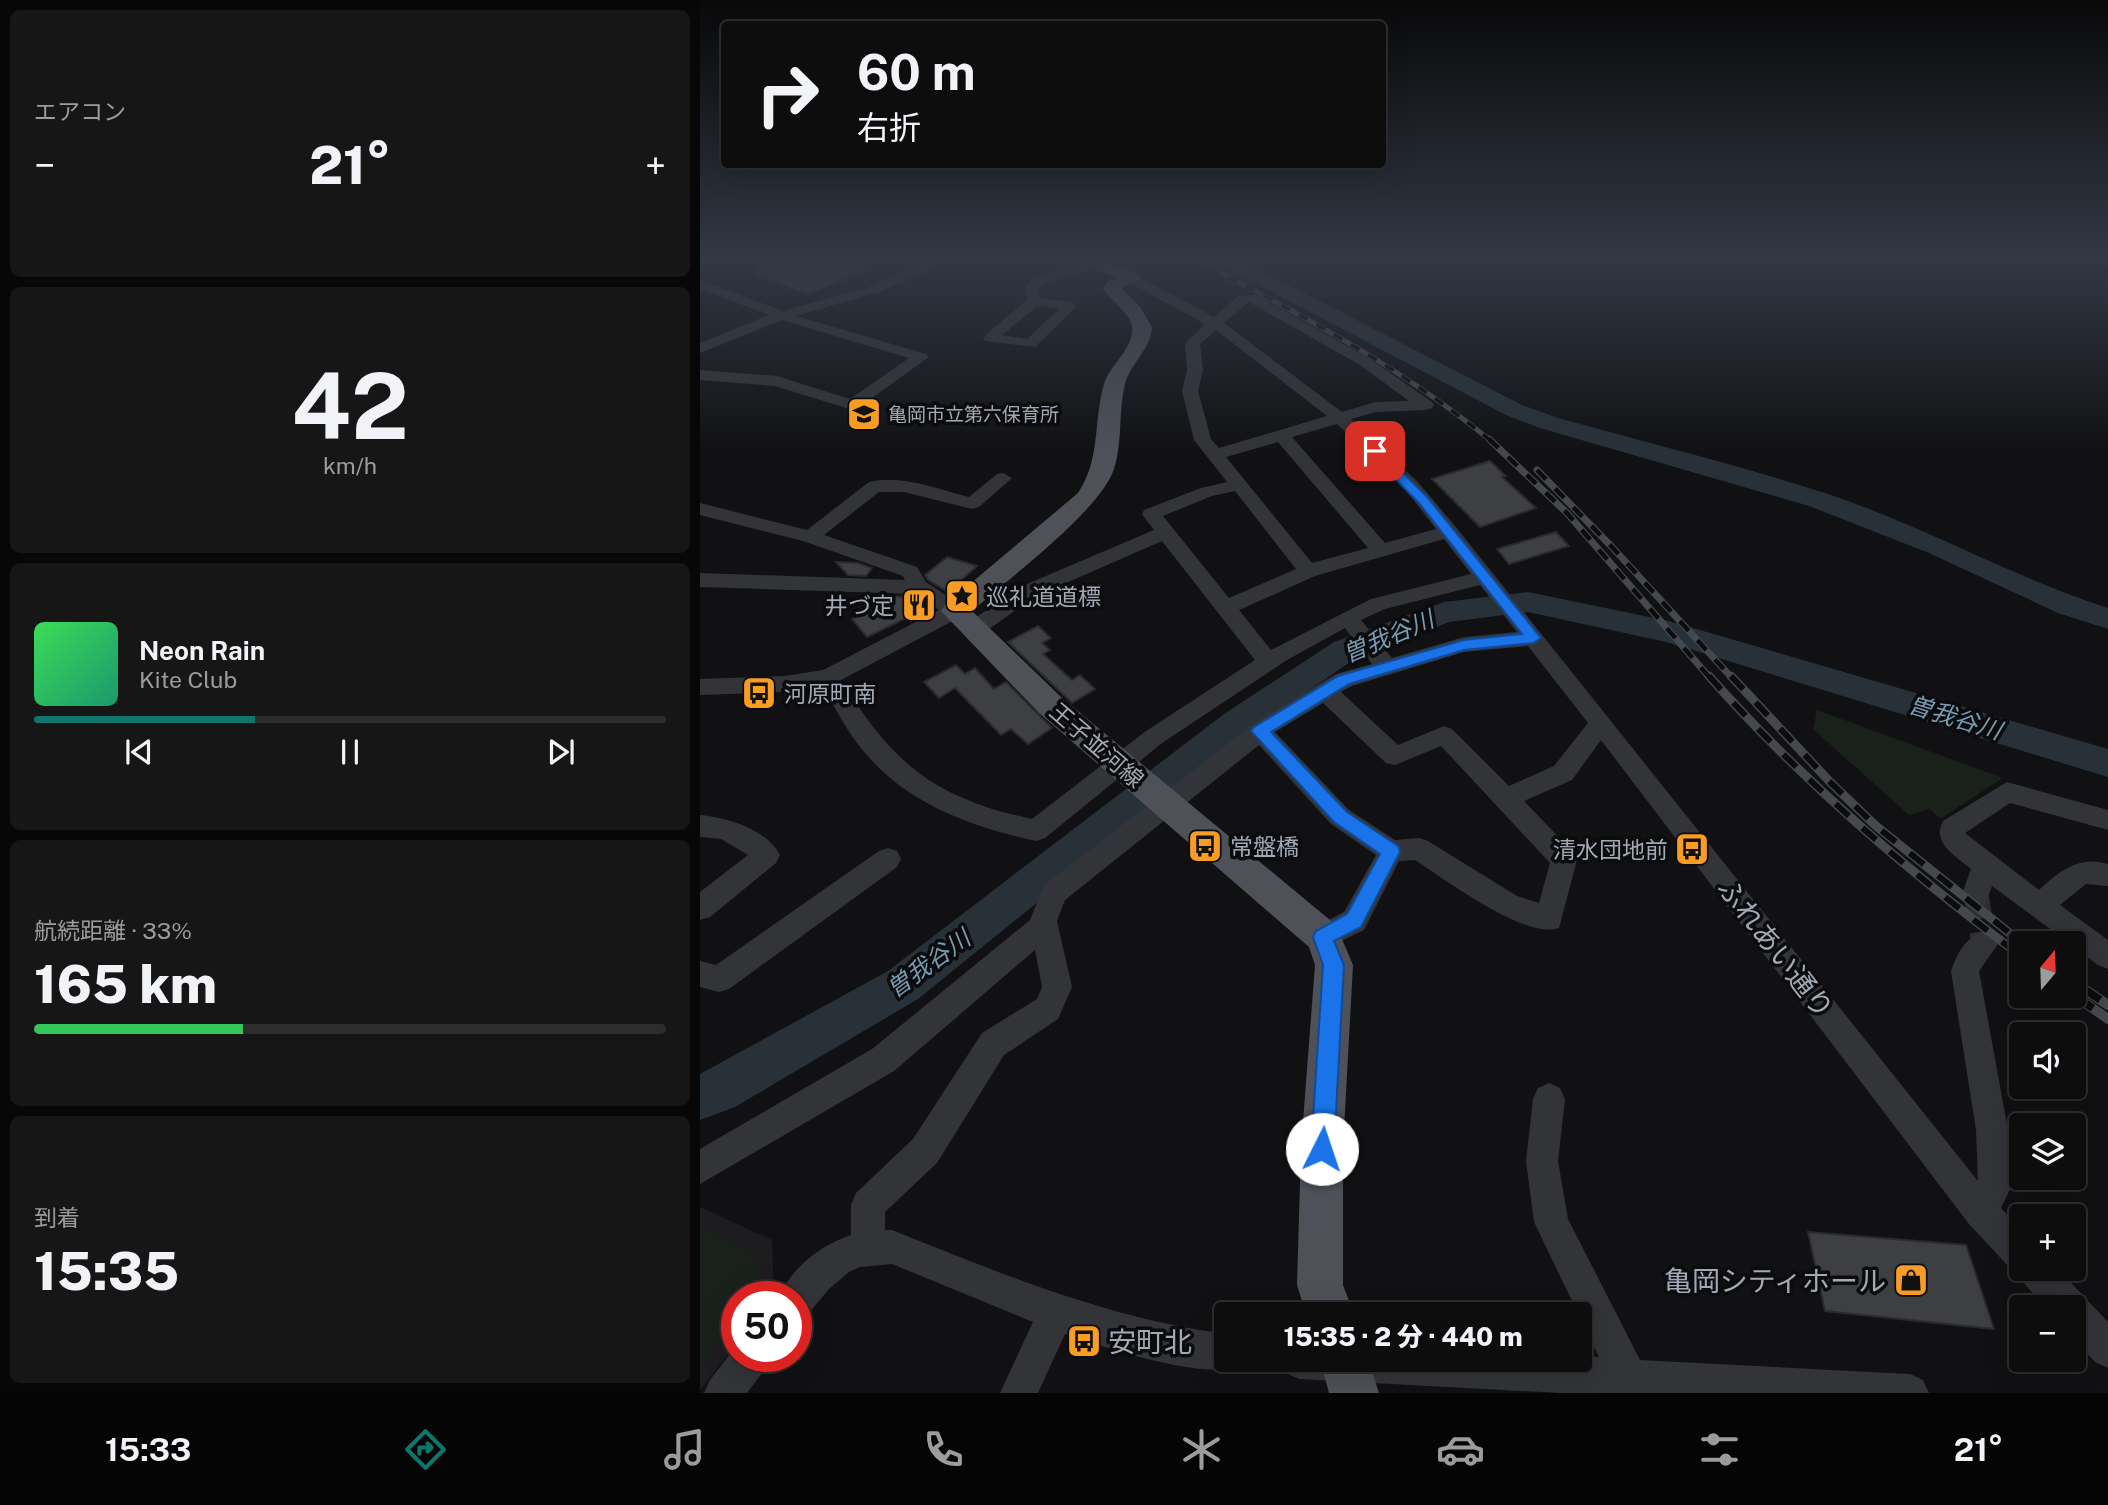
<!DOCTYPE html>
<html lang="ja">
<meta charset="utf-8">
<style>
body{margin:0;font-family:"Public Sans","Noto Sans JP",sans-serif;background:#161617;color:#f1f3f6;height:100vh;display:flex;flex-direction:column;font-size:26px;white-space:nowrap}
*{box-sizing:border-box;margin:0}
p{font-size:23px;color:#9a9c9e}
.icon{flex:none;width:38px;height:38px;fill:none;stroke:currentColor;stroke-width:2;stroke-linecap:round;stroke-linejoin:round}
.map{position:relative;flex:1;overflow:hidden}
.drawer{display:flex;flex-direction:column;gap:10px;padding:10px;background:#070708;width:700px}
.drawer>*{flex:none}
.guide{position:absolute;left:21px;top:21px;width:665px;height:147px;border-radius:7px;box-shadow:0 7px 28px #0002,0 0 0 2px #2d2d2e;background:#0d0d0e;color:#f1f3f6;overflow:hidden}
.needle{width:46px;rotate:19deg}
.fabs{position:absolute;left:1309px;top:931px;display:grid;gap:14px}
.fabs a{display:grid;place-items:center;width:77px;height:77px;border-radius:7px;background:#0d0d0e;box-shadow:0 7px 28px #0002,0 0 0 2px #2d2d2e;font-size:35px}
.speed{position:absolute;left:21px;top:1281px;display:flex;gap:14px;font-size:35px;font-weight:700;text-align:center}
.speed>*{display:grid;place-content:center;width:91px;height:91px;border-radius:50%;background:#0d0d0e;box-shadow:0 7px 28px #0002,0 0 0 2px #2d2d2e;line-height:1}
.speed .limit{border:10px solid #d22;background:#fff;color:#111}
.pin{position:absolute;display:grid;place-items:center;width:60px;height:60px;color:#fff;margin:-30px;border-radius:14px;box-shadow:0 4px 10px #0006}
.me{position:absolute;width:77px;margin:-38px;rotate:4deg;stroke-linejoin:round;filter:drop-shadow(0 0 5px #0008)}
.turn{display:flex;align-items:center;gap:24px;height:147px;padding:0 21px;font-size:32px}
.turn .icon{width:91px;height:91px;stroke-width:2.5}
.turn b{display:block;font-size:49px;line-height:60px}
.big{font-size:52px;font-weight:800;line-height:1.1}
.drawer .card{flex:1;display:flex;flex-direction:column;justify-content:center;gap:10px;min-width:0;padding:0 24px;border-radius:10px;background:#161617}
.drawer .dial{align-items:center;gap:0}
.dial b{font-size:91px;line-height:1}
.song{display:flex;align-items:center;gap:21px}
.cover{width:84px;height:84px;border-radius:10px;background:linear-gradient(135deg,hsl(130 70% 55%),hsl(160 70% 35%))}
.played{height:7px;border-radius:4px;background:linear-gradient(90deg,#0f766e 35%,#2d2d2e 35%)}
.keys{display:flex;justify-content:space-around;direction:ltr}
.heat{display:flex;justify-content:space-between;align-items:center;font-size:38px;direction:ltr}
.charge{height:10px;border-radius:5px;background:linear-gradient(90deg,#34c759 33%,#2d2d2e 0)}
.trip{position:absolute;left:514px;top:1302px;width:378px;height:70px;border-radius:7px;background:#0d0d0e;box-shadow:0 7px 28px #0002,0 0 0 2px #2d2d2e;font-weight:800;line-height:70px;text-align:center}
.menu{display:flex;height:112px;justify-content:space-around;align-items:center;background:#050506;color:#9a9c9e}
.menu .icon{width:49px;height:49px}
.menu .current{color:#0f766e}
.menu b{font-size:32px;color:#f1f3f6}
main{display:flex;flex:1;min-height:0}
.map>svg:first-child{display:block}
</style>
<main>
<section class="drawer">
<div class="card"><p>エアコン</p>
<div class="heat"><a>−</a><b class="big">21°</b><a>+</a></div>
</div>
<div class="card dial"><b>42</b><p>km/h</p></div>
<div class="card">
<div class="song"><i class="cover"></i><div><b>Neon Rain</b><p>Kite Club</p></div></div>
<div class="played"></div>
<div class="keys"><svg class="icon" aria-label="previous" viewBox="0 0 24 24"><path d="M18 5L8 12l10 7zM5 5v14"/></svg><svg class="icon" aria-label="pause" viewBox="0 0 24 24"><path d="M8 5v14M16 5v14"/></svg><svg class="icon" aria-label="next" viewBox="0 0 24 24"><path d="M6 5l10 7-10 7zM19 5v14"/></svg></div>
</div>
<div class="card"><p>航続距離 · 33%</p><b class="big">165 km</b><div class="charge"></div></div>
<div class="card"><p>到着</p><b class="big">15:35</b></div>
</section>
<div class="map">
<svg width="1408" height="1393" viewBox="0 0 1408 1393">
<rect width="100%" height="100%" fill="#111113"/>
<path fill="#1d1d20" d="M0,1207L72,1240L74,1297H37V1343L0,1390Z"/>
<path fill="#19211a" d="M1117,710L1303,778L1240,819L1230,809L1209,815L1113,729Z
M0,1227L56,1258L59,1294L56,1297H37V1320L0,1364Z"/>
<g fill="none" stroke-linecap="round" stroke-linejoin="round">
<path fill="#273137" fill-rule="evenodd" d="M512,258H536L822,405L858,418C948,443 1039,465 1128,494C1224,526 1312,577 1408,608V629L1358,613L1229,553L1109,506L840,428L806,415L515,262Z
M828,592L969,621L1408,749V777L966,642L828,612L749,622L656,658L548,732L218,999L35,1107L0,1120V1074L188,971L524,714L634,642L744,602Z"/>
</g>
<path fill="#3d3f43" stroke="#2b2b2f" stroke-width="2" d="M56,258H140L169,268L108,294L54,274Z
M790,461L806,476L802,477L836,508L780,527L732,479Z
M856,532L869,546L809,564L797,549Z
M247,557L277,566L248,592L228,580L225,575Z
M136,562L158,563L172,568L166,576L148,575Z
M181,596L213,597L229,607L167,637L152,619L178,607L171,600Z
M338,626L351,638L342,643L350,650L343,654L372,680L380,675L395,689L372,703L308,642Z
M256,665L265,674L275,668L294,689L306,682L352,728L328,744L311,729L301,735L255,688L239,698L224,682Z
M1108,1232L1266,1245L1294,1329L1125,1311Z"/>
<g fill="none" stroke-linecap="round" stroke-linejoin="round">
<path stroke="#2e2f33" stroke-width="25" stroke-dasharray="25 13" stroke-linecap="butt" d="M1276,894L1284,944"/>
<path fill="#323438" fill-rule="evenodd" d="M218,258H230L231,269L179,292L96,316L226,354L229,357L158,408H146L75,386L0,380V370L77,376L150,399L209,358L82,320L0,353V343L69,315L0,289V280L83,311L169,287L219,264Z
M396,259L403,263L401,266L343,284L339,288L340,298L370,302L377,306L335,347L285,341L283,338L285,335L327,300L325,288L333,278ZM337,306L359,309L327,339L302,335Z
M432,274L514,317L538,296L556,295L670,359L732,402L734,405L732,408L726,410L676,412L651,419L717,481L756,527L1278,1181L1276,1130L1251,971C1258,952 1264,939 1284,931L1294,935L1298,944L1279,971L1308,1130L1312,1185L1301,1208L1321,1230V1269H1358L1408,1322V1368L1395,1362L1374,1339V1307H1345L1322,1281L1317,1271L1309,1267L1269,1224L901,740L872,780L824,801L873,852L877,860L859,928C826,940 744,879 715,860L699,861L664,930L623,950L613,946L609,937L613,928L644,912L676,855L631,824L559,745L365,900L357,921L372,987L358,1019L304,1055L237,1163L185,1212V1230H192C302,1274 409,1319 527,1334V1360H543L540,1366C504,1381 404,1347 365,1334L338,1393H300L333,1322L192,1264L160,1267L149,1272L129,1289L109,1313L96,1318V1297H79C92,1267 121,1245 151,1235V1205L156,1193L213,1139L282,1033L337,999L342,987L335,950L194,1071L0,1184V1149L172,1049L330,920L344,885L557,721L636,674L672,664L645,628L587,660L462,743L345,838L336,841C273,827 209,805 166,754C148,734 136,709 122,686L85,692L0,695V679L85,676L123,670L239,610L214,594L0,587V573L205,580L203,576L103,541L0,515V503L107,530L169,482C200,474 238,489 269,497L297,474L303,473L312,478L279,507L272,509L204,492H179L124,535L217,567L226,582L262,606L265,611L262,616L141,680C193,764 234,798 332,819L446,731L555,660L462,541L334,597L281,635L273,637L265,635L262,630L265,625L320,587L454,530L442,514L444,510L501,488L527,482L494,440L482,391L487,370L485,343L505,324L427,281L425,278ZM549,302L660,365L709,401L675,402L642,412L524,323ZM516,330L627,416L519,448L511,439L498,391L503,370L500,344ZM637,424L705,489L736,529L685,543L592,437ZM578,442L668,548L612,563L526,457ZM535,491L596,569L529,598L463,516L512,496ZM744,539L771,574L671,599L571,650L539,610L615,576ZM780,585L817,632L764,637L692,658L661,620L685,609ZM828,646L888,723L854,766L809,786L752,729L744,726L698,745L641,692L652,686L764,652ZM623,703L686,763L695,765L741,746L850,863L839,903L817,896L728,841L719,838L695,840L649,810L575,732Z
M1307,782L1408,810V830L1310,803L1265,833L1339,890C1359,871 1380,855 1408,864V886L1386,884L1360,905L1408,940V969L1398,965L1374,947V943H1369L1292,886L1286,902L1276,906L1266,902L1262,894L1271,869C1256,856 1231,843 1243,821Z
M0,815C26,817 68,830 80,855L76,863L10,917L0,920V892L48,855L21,839L0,837Z
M188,848L197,851L201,859L197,867L29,989L19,992L0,987V961L16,965L179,851Z
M849,1083L860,1088L865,1099L858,1161L868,1219L940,1360L1210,1374L1223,1380L1229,1393H861L599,1379L586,1373L580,1360H880V1356L899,1357L834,1222L826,1161L833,1099L838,1088Z
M37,1345V1356H71L65,1369L47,1393H4L10,1380Z"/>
<path fill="#4e5157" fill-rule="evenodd" d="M375,258H398L438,274L441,278L422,289L441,308L452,327C451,349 430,364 425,384C418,412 423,441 414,469C400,511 308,579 272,611L361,697L636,925L653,965L643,1148V1285L654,1314H606L597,1285L601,1148L615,965L609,947L339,713L241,611L245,605L378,493C401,459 393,422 404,384C409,366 435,347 432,327C430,312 411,301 403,289L407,282L417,278L378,262Z
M620,1360H668L679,1393H629Z"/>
<g stroke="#45484d" stroke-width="5">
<path id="rail-far3" d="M493,258C597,313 700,366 791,441"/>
</g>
<g stroke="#45484d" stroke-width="7">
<path id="rail-far2" d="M789,439L867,513L1010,678
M837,470L912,547L1032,678"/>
</g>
<g stroke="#45484d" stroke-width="9">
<path id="rail-far1" d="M1009,676C1103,782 1208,871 1321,956
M1031,676L1131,783L1176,826L1322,943
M1374,982L1384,989"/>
</g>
<g stroke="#45484d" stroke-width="10">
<path id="rail" d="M1381,987L1408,1005
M1374,995L1408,1019"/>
</g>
<use href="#rail-far3" stroke="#0c0c0e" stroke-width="3.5" stroke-dasharray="10" stroke-linecap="butt"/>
<use href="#rail-far2" stroke="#0c0c0e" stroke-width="4.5" stroke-dasharray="13" stroke-linecap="butt"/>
<use href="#rail-far1" stroke="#0c0c0e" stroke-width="6" stroke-dasharray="18" stroke-linecap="butt"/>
<use href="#rail" stroke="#0c0c0e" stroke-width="8" stroke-dasharray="23" stroke-linecap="butt"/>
</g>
<linearGradient id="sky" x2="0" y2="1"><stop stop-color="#09090a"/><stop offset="0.57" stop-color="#323844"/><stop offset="1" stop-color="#323844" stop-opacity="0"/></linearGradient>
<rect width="1408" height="453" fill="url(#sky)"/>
<path fill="#1a73e8" stroke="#114b97" stroke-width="2" d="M675,448L679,449L728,498L841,638L833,643L764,650L649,684L571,732L647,812L698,846L700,852L661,927L634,941L644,965L634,1149L630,1157L622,1160L614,1157L611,1149L623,965L613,937L616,931L647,914L680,854L634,822L551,731L554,727L638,676L764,640L822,634L719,503L671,454L669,451Z"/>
<defs>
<g id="school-square" transform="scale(1.75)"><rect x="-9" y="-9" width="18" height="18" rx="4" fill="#f89d24" stroke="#0c0c0e"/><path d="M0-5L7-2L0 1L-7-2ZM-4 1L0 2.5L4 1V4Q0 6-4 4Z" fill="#111"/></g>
<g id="sight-square" transform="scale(1.75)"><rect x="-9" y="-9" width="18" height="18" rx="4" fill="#f89d24" stroke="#0c0c0e"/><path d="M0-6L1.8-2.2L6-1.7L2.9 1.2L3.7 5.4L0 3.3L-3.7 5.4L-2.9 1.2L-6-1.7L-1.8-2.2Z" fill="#111"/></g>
<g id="restaurant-square" transform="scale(1.75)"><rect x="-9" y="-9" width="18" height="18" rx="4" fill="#f89d24" stroke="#0c0c0e"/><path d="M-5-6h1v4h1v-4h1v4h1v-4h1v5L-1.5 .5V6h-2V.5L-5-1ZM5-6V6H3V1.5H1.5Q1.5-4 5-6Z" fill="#111"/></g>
<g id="bus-square" transform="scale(1.75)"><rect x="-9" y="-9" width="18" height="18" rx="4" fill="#f89d24" stroke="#0c0c0e"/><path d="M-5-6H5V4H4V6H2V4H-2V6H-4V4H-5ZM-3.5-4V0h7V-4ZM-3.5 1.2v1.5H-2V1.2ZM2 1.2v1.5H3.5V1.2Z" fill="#111"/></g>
<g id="shop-square" transform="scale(1.75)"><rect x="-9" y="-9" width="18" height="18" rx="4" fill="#f89d24" stroke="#0c0c0e"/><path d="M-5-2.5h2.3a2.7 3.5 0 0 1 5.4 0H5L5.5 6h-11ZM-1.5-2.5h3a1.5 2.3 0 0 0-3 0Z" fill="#111"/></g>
</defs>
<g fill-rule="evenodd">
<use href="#school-square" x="164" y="414"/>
<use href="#sight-square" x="262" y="596"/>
<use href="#restaurant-square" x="219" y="605"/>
<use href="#bus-square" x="59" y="693"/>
<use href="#bus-square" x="505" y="846"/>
<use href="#bus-square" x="992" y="849"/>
<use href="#shop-square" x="1211" y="1280"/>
<use href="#bus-square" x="384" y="1341"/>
</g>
<g text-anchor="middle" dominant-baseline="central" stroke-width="7" stroke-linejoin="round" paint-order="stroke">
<g font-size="19" fill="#a2a9b4" stroke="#0c0c0e" text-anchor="start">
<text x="188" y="414">亀岡市立第六保育所</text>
</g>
<g font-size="23" fill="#a2a9b4" stroke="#0c0c0e" text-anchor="start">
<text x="286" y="596">巡礼道道標</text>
<text x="194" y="605" text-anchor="end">井づ定</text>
<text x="84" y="693">河原町南</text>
<text x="530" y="846">常盤橋</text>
<text x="968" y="849" text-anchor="end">清水団地前</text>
</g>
<g font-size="23" fill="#a2a9b4" stroke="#0c0c0e">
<text transform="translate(397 745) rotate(41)">王子並河線</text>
</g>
<g font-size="24" font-style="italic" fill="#779bb1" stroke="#0c0c0e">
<text transform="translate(688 636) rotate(-23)">曽我谷川</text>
<text transform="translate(1255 717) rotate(17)">曽我谷川</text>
<text transform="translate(228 963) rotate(-36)">曽我谷川</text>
</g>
<g font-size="28" fill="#a2a9b4" stroke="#0c0c0e">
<text transform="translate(1076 948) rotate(52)">ふれあい通り</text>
</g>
<g font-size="28" fill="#a2a9b4" stroke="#0c0c0e" text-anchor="end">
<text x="1186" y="1280">亀岡シティホール</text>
<text x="408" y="1341" text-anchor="start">安町北</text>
</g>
</g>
</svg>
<div class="fabs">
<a><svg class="needle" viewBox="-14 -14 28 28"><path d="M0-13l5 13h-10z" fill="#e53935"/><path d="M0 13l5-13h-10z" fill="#9a9c9e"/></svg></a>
<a><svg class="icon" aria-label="sound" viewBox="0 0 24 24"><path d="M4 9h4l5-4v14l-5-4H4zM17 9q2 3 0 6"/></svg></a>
<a><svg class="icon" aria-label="layers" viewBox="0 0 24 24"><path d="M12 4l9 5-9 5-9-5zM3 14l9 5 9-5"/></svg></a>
<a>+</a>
<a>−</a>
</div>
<div class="speed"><div class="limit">50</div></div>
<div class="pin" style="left:675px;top:451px;background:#d93025"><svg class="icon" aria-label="arrive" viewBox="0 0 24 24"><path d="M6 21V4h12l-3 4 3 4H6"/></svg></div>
<svg class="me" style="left:622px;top:1149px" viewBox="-20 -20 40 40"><circle r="19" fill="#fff"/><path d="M0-13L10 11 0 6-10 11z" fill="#1a73e8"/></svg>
<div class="trip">15:35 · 2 分 · 440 m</div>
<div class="guide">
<div class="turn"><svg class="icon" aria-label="right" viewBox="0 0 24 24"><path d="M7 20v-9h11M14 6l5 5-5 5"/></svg><div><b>60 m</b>右折</div></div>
</div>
</div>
</main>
<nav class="menu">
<b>15:33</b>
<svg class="icon current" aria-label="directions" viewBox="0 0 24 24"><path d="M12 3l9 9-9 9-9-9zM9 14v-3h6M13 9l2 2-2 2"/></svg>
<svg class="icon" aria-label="music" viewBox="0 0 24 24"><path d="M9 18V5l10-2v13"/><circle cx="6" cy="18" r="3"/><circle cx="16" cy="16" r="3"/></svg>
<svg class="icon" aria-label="phone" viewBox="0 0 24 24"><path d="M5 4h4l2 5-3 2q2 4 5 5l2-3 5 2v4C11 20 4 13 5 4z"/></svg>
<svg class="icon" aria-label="climate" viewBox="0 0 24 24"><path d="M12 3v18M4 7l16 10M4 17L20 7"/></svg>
<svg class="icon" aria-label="car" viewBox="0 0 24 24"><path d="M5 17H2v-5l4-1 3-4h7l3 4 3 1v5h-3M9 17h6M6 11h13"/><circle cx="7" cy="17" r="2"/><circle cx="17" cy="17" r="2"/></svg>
<svg class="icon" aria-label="filters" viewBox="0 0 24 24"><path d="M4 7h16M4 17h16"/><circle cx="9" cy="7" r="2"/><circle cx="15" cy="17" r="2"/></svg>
<b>21°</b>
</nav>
